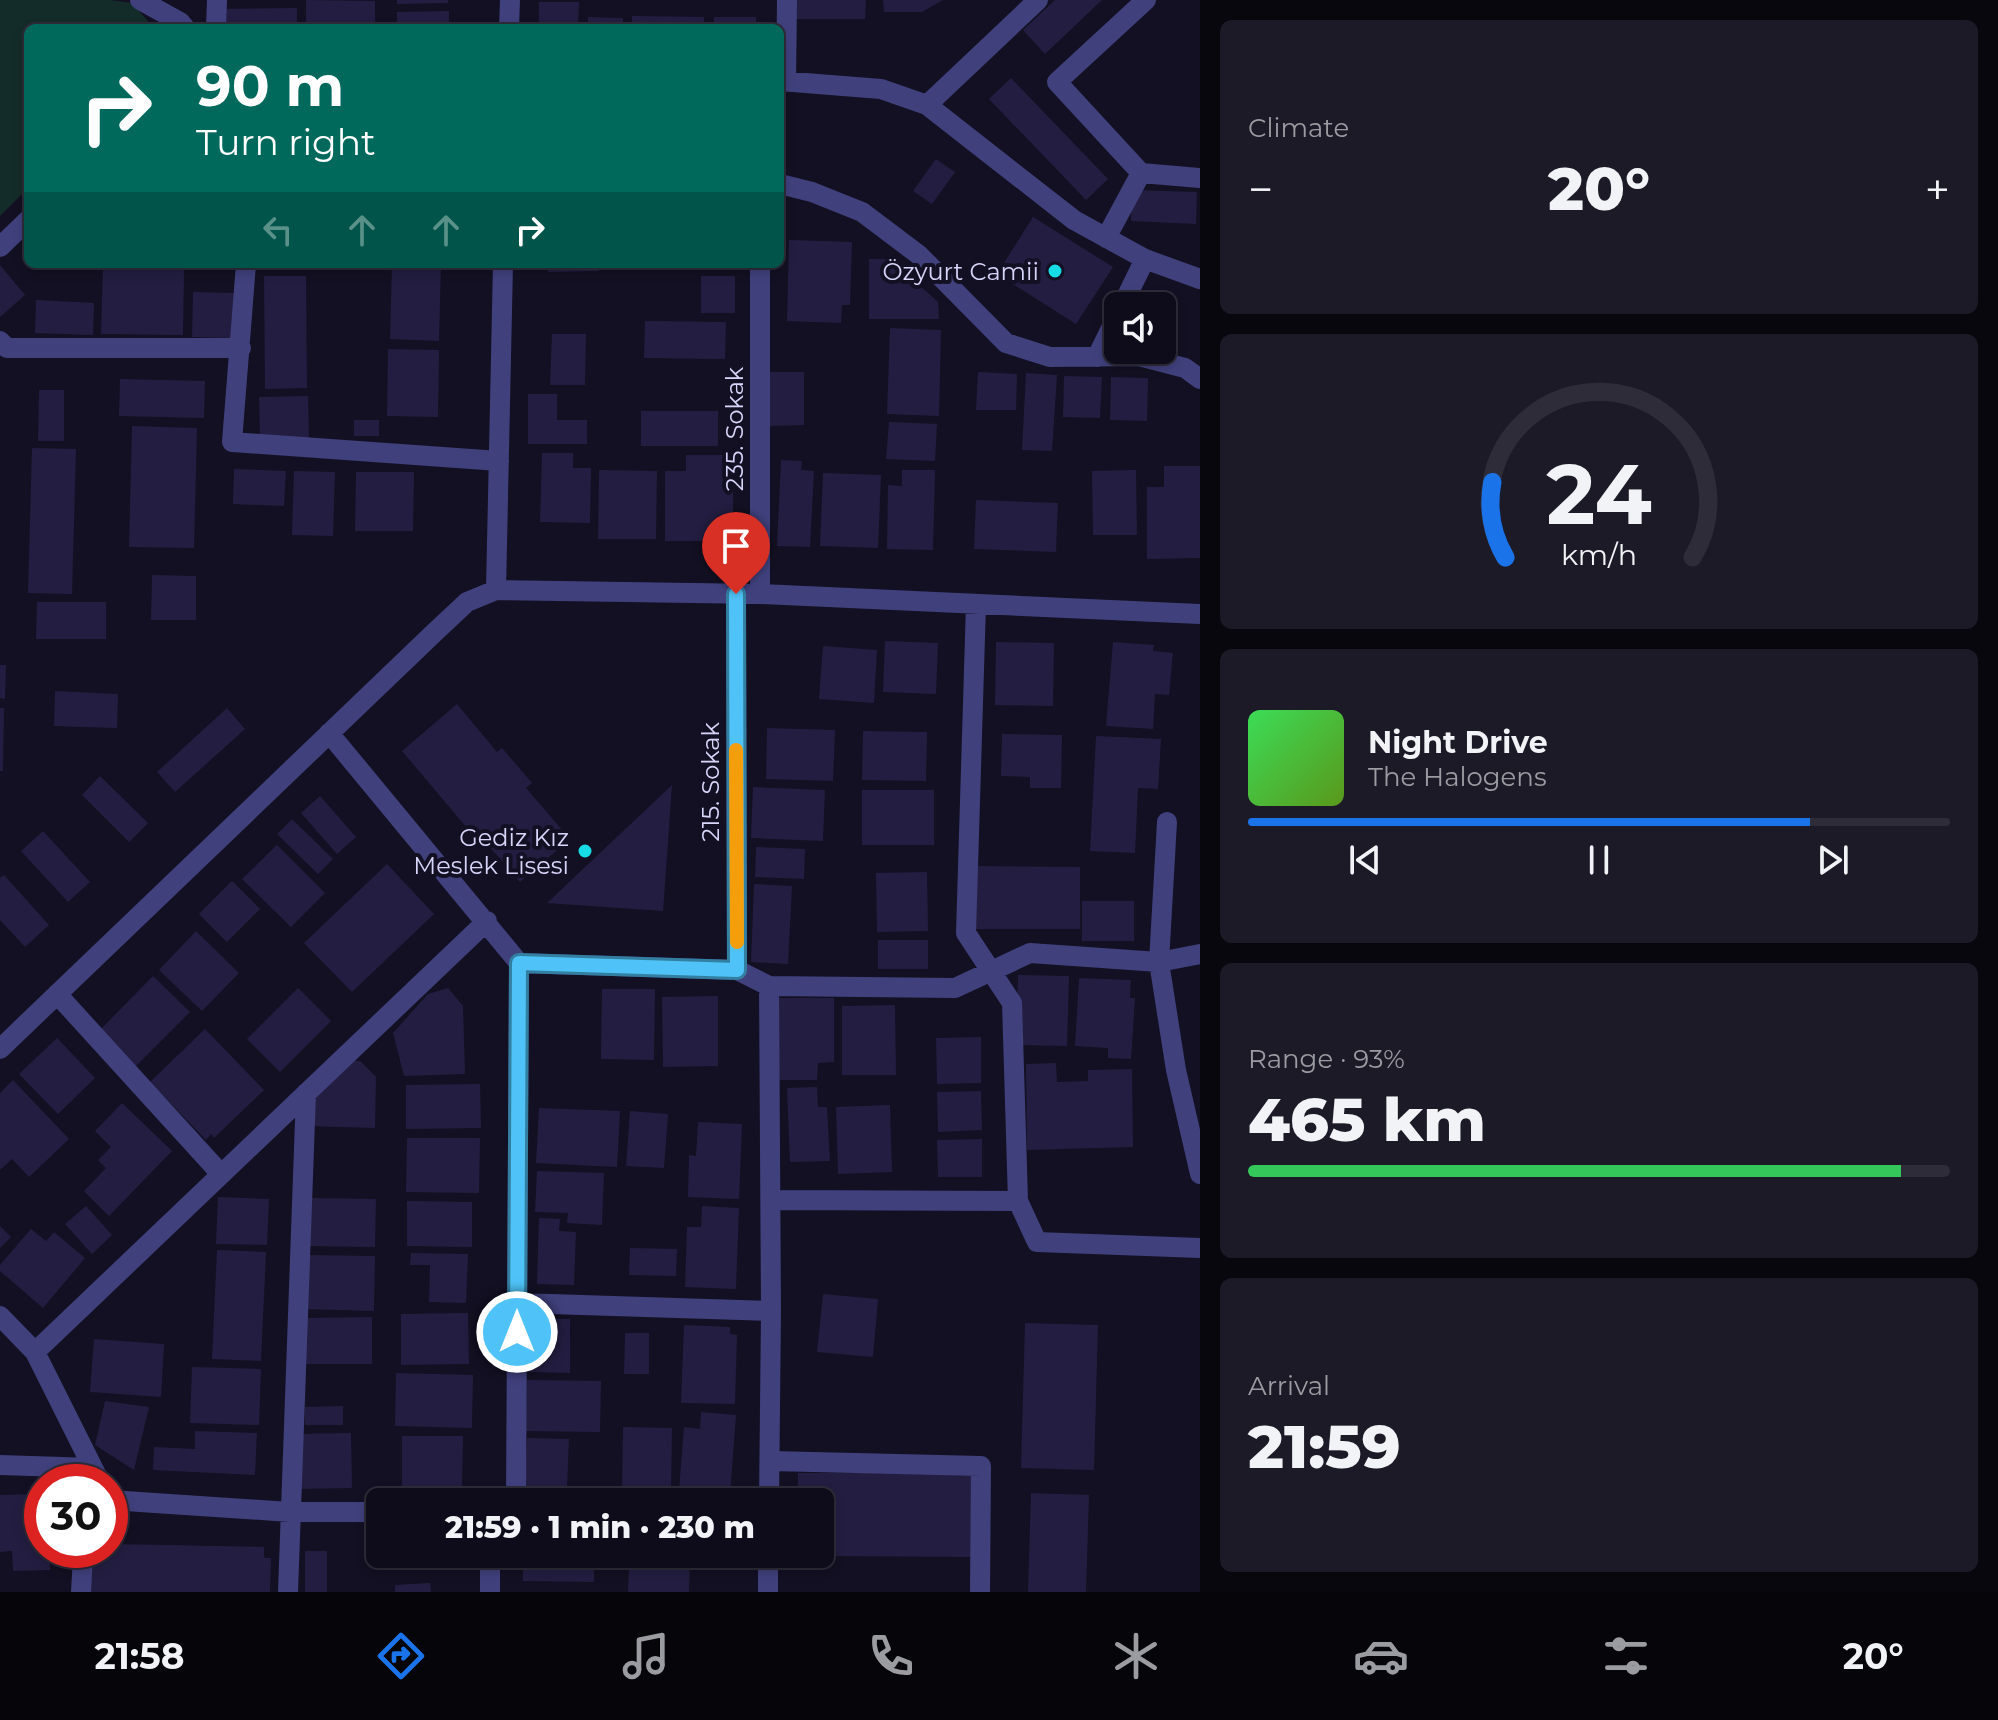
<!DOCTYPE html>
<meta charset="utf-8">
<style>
body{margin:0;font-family:Montserrat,sans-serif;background:#1c1a27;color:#f1f3f6;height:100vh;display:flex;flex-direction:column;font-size:30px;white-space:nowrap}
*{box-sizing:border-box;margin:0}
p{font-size:26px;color:#9b9ba2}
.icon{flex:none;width:44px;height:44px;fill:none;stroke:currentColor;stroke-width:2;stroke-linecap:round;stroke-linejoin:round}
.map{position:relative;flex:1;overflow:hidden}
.drawer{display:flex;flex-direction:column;gap:20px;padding:20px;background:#08070e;width:798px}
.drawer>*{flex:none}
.hud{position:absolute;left:24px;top:24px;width:760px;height:244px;border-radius:12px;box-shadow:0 4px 12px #0003,0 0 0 2px #2e2c39;background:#00695c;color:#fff;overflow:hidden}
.tools{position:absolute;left:1104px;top:292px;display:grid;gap:16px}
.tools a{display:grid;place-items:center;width:72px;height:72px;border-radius:12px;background:#0e0c1a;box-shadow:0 4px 12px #0003,0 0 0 2px #2e2c39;font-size:40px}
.speed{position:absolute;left:24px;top:1464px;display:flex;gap:16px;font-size:40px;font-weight:700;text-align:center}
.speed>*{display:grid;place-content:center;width:104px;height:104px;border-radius:50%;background:#0e0c1a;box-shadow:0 4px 12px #0003,0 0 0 2px #2e2c39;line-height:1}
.speed .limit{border:12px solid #d22;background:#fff;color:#111}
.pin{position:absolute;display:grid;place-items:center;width:68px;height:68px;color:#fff;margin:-82px -34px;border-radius:50% 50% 50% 0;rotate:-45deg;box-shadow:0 0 8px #0007}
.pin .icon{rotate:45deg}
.me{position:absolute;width:88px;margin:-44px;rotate:0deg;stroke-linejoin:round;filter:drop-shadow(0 0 6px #0008)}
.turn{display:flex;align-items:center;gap:28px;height:168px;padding:0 40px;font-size:36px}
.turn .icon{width:104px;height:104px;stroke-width:2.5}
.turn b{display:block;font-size:56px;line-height:68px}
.lanes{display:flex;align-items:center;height:76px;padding:0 40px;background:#0003;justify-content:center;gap:40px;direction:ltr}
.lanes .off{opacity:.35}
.big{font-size:60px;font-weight:800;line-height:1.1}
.drawer .tile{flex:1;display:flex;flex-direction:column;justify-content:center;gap:12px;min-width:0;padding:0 28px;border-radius:12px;background:#1c1a27}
.drawer .dial{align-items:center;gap:0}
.dial svg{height:208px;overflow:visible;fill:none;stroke:#2e2c39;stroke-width:7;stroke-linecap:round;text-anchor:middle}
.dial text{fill:#f1f3f6;stroke:none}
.song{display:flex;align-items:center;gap:24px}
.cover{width:96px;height:96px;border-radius:12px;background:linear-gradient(135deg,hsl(130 70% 55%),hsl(90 70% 35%))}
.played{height:8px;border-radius:4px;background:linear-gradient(90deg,#1a73e8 80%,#2e2c39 80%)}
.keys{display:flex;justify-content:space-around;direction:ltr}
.heat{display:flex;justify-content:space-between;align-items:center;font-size:44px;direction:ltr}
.charge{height:12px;border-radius:6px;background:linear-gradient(90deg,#34c759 93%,#2e2c39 0)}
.trip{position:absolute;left:366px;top:1488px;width:468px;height:80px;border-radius:12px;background:#0e0c1a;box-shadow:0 4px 12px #0003,0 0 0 2px #2e2c39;font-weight:800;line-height:80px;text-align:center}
.tabs{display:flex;height:128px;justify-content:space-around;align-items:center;background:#06050a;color:#9b9ba2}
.tabs .icon{width:56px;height:56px}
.tabs .active{color:#1a73e8}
.tabs b{font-size:36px;color:#f1f3f6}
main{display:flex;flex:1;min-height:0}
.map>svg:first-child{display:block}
</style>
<main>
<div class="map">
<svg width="1200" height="1592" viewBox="0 0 1200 1592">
<rect width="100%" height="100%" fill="#121022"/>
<path fill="#142c29" d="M0,0H110L132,3L154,28H28V188L0,216Z"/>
<path fill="#231e41" d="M306,0L375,1V28H306Z
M397,0H448V3L397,4Z
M794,0H866L865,19H794Z
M883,0H943L922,12H884Z
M1055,0H1102L1045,54L1023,30Z
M539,2H579L578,28H539Z
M297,8V28H218V9Z
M449,11V28H397V12Z
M632,16L704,17V28H632Z
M588,17L623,18V28H588Z
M714,17H756V28H714Z
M1011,78L1108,179L1086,200L989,99Z
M936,159L955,172L932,204L913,191Z
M1132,190L1197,192L1196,224L1131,221Z
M1033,217L1113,267L1076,324L997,274Z
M789,240L852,242L850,305H842L841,323L787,321Z
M869,259H890L938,302L939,319H869Z
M270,264H319V268H271Z
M392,264H441L439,341L390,339Z
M547,264H599V271L548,272Z
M0,265L25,295L0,317Z
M103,267L184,268L183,335L101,334Z
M264,276H306L307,388L265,389Z
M701,276H735V313H701Z
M193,292L236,293L235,338L192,337Z
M36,300L94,303L93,335L35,333Z
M645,321L726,322L725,359L644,358Z
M890,328L941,330L939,416L887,414Z
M552,334H586L585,385H550Z
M388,349L439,350L438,417L387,416Z
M767,372H804V425L767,426Z
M978,372L1017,374L1016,410H976Z
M1026,373L1057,375L1052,451L1022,450Z
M1064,376L1102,377L1100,418L1063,417Z
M1111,377L1148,378L1147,421L1110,420Z
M120,379L205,381L204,418L119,416Z
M39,390H64V441H38Z
M528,394H557V420H587V444H528Z
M308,396L309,438L260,439L259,397Z
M641,411H718V446H641Z
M354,420H379V436H354Z
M889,422L937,424L935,461L886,459Z
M132,426L197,428L194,548L129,547Z
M32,448L76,449L72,594L28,593Z
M542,453H573V468H591L590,523L540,522Z
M686,455H733V534H724V541H665V471H686Z
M781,460L802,461L801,470L814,471L810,547L777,546Z
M1164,466H1200V558L1147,559V487H1164Z
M234,469L286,471L284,506L233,504Z
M599,470L657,471L656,539H598Z
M902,470H935L933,550L887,549L888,485L902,486Z
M1136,470L1137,535H1093L1092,471Z
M294,471L335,472L333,536L292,535Z
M356,472H414L413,531H355Z
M823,473L881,475L878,548L820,546Z
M976,500L1058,503L1056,552L974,549Z
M152,575L196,576V620H151Z
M37,602H106V639H36Z
M885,641L938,643L936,694L883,692Z
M996,642L1054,643L1053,706L995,705Z
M1113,642L1154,645L1153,651L1173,653L1169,695L1155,694L1153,729L1106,726Z
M823,646L877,650L874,703L819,699Z
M0,665H6L5,699L0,698Z
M55,691L118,694L117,728L54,726Z
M457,704L497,752L502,748L532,783L526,788L570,839L520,882L482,838L478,841L402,751Z
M0,708H4L3,771H0Z
M227,708L245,729L175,792L157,772Z
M767,728L835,730L833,781L766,779Z
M863,731L927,732L926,781L862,780Z
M1002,734L1062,735L1061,788H1030V777L1001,776Z
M1096,736L1161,739L1158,789L1138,788L1135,853L1090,851Z
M100,776L148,823L129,842L82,795Z
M672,785L663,911L547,903Z
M753,787L825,790L823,841L751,838Z
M862,790H934V845H862Z
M320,796L356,837L337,854L301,813Z
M292,819L333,859L318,874L277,834Z
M43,831L90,882L68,902L21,851Z
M277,845L325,893L291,927L242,879Z
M756,847L805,849L804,879L755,877Z
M387,864L434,914L352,992L304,943Z
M971,866L1080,867V929H970Z
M927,872L928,931L877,932L876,873Z
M4,875L49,925L25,947L0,920V878Z
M232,881L260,909L227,942L199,914Z
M754,884L792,886L788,964L751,962Z
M1082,901H1134V941H1082Z
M196,931L239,973L202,1011L159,970Z
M878,940H928V969H878Z
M1018,975L1069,976L1067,1046L1016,1045Z
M153,976L190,1012L134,1068L98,1032Z
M1079,978L1131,980L1130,998H1135L1131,1059L1108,1058V1048L1075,1046Z
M298,988L331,1021L280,1072L247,1039Z
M448,988L463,1006L465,1074L404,1076L393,1033L428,994Z
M602,989H655L654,1060L601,1059Z
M718,996V1066L663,1067L662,997Z
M775,998H834V1062L818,1063L817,1080H774Z
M895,1005L896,1075H842V1006Z
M205,1029L264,1090L214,1138L211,1134L206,1140L150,1082Z
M981,1037V1083L937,1084L936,1038Z
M57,1038L95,1078L58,1114L19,1074Z
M344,1061H360L376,1077L375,1128L309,1126L311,1090Z
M1056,1063L1057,1082L1088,1081V1070L1132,1069L1133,1147L1027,1150L1026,1064Z
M13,1080L69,1139L29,1177L12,1159L0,1170V1093Z
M480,1084L481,1128L406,1129V1085Z
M817,1087L818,1107H827L830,1161L790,1162L787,1088Z
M981,1091L982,1130L938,1132L937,1092Z
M122,1103L172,1151L109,1216L84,1191L106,1168L98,1160L111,1147L95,1131Z
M890,1105L892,1172L838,1174L836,1107Z
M539,1108L620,1111L617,1167L536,1163Z
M630,1111L668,1114L664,1168L626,1166Z
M698,1122L742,1124L739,1199L688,1197L689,1155L696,1156Z
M407,1138H480L479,1193L406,1192Z
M982,1139V1177H938L937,1140Z
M537,1171L604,1173L602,1225L567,1223L568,1213L535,1212Z
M218,1197L269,1199L267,1245L216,1244Z
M306,1198L376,1199L375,1247L305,1246Z
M407,1201L472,1202V1247L407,1246Z
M86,1206L112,1235L92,1254L65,1224Z
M702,1206L739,1208L736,1289L685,1287L687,1227H701Z
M539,1218L560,1219L559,1231L576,1232L574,1285L537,1284Z
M0,1226L11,1237L0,1248Z
M31,1229L46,1241L54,1232L85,1258L43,1308L0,1271V1265Z
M630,1248L677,1249L676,1276L629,1275Z
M217,1250L266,1252L261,1361L212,1359Z
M411,1253L468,1254L466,1303L429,1302L430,1265H410Z
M306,1255L375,1256L374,1311L304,1309Z
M823,1294L878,1299L873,1357L817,1352Z
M468,1313L469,1364L401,1365V1314Z
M372,1317V1364H304V1318Z
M528,1319H570V1373L527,1372Z
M1025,1323L1098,1325L1094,1470L1021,1468Z
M684,1325L730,1327V1334L737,1335L735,1404L681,1403Z
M625,1333H649V1374H624Z
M94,1339L164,1344L161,1397L90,1392Z
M192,1367L261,1369L259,1425L190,1423Z
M396,1373L473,1375L472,1428L395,1426Z
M527,1380L601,1381L600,1432L526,1431Z
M105,1401L149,1407L134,1470L95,1445Z
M343,1406V1425H305V1407Z
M701,1412L736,1415L730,1494L679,1491L684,1427L700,1429Z
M623,1427L672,1428L671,1491H622Z
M195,1431L257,1433L255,1475L153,1470L154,1447L195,1449Z
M351,1433L352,1488L294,1489L293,1434Z
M402,1436H463L462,1487H402Z
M527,1438L569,1439L567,1488L525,1486Z
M798,1473H972V1557L820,1556V1502H798Z
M1031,1493L1089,1495L1086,1592H1028Z
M42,1494V1550H49L50,1570L13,1571L12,1551L0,1552V1495Z
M112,1544L264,1547V1558H271L270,1592H87L88,1554H100V1550H112Z
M305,1551H327V1592H305Z
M540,1554H601V1566H594V1582L523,1581V1567H539Z
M616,1554H690L689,1592H628L629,1564H615Z
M430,1583L431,1592H395V1585Z"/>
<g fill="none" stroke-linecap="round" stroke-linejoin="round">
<path stroke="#40407d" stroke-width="20" d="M140,0L180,22L185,28
M1146,0L1057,82L1141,173L1200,178
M216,28L217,0
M509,28L510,0
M780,81L881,89L927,105L1074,220L1145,259L1200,279
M786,81L787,0
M927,105L1038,0
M780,184L812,192L862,212L919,255L1006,343L1050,357L1139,356L1185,368L1200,379
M1106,238L1141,173
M0,247L28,220
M246,264L232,442L499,461
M1122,306L1145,259
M0,341L7,348H241
M1097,357L1118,314
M496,590L503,264
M736,594L737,970
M760,594V264
M976,604L966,933L1012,1003L1018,1201L1037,1242L1200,1248
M329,733L519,963L516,1502
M1167,822L1159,962L1176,1070L1200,1174
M519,963L737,970L769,986L955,988L1030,953L1159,962L1200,954
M57,994L221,1174
M0,1049L436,631L467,602L496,590L760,594L1200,614
M771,1200L1018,1201
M518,1303L771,1311
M0,1316L35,1352L100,1482
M35,1352L487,921
M771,1461L981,1466L980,1592
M0,1465L93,1468
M110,1500L290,1512H380
M769,1502L771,1311L769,986
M768,1554V1592
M81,1592L83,1556L86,1550
M288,1592L306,1093
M490,1592V1554"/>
</g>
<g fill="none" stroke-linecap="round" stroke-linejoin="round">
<g stroke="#337fa1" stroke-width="20">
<path id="route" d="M517,1332L519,963L737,970L736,594"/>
</g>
<use href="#route" stroke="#4fc3f7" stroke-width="14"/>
<path stroke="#f59e0b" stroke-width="14" d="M736,750L737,942"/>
</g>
<g fill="#16dce6" stroke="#121022" stroke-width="3">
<circle cx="1055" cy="271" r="8"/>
<circle cx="585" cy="851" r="8"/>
</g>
<g text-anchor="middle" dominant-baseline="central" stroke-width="8" stroke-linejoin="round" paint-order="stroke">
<g font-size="24" fill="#d8d5fb" stroke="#121022" text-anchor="end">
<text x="1039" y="271">Özyurt Camii</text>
<text x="569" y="837">Gediz Kız<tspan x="569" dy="28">Meslek Lisesi</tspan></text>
</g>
<g font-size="24" fill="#d8d5fb" stroke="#121022">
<text transform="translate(734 429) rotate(-90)">235. Sokak</text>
<text transform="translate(710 782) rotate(-90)">215. Sokak</text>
</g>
</g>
</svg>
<div class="tools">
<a><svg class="icon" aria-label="sound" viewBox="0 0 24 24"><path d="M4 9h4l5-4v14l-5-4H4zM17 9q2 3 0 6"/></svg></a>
</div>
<div class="speed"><div class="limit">30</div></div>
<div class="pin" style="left:736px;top:594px;background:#d93025"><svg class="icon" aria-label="arrive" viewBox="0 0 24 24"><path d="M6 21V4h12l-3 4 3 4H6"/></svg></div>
<svg class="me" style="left:517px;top:1332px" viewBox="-20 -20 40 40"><circle r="17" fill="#4fc3f7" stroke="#fff" stroke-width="3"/><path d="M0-11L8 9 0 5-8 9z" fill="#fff"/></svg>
<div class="trip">21:59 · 1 min · 230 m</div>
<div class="hud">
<div class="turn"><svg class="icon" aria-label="right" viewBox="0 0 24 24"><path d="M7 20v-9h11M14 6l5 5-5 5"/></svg><div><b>90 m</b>Turn right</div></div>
<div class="lanes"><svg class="icon off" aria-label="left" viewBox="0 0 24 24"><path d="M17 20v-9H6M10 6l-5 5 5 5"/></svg><svg class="icon off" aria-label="ahead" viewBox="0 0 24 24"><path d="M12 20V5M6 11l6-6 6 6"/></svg><svg class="icon off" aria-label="ahead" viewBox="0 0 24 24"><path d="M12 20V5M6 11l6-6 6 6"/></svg><svg class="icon" aria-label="right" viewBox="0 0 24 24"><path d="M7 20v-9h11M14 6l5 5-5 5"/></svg></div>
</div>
</div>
<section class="drawer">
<div class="tile"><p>Climate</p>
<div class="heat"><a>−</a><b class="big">20°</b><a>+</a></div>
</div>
<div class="tile dial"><svg viewBox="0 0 100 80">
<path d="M14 69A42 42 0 1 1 86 69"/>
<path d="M14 69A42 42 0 0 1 9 40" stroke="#1a73e8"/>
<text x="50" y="56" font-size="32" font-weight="700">24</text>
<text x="50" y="72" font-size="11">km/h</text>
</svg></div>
<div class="tile">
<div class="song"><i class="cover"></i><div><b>Night Drive</b><p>The Halogens</p></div></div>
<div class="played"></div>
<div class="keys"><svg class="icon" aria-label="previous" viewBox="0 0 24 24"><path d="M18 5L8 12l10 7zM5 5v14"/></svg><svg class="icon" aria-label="pause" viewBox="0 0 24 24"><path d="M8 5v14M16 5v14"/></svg><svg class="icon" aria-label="next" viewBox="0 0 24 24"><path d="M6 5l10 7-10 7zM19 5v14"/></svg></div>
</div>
<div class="tile"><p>Range · 93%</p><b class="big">465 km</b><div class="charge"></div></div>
<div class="tile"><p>Arrival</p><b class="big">21:59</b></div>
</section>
</main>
<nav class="tabs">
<b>21:58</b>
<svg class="icon active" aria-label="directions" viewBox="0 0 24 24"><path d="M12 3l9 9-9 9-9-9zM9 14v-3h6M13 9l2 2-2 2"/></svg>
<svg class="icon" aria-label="music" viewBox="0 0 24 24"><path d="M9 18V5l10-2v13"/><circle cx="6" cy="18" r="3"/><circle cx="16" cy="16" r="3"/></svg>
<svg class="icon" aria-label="phone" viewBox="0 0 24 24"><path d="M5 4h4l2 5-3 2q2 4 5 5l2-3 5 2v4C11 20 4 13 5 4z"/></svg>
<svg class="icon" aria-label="climate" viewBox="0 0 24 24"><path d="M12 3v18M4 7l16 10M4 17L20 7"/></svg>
<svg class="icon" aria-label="car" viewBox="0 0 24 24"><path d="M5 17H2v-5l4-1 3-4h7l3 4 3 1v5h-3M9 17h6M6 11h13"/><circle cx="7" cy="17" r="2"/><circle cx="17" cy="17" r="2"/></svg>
<svg class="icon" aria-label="filters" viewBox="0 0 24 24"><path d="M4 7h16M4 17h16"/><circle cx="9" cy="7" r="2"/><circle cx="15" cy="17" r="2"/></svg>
<b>20°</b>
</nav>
